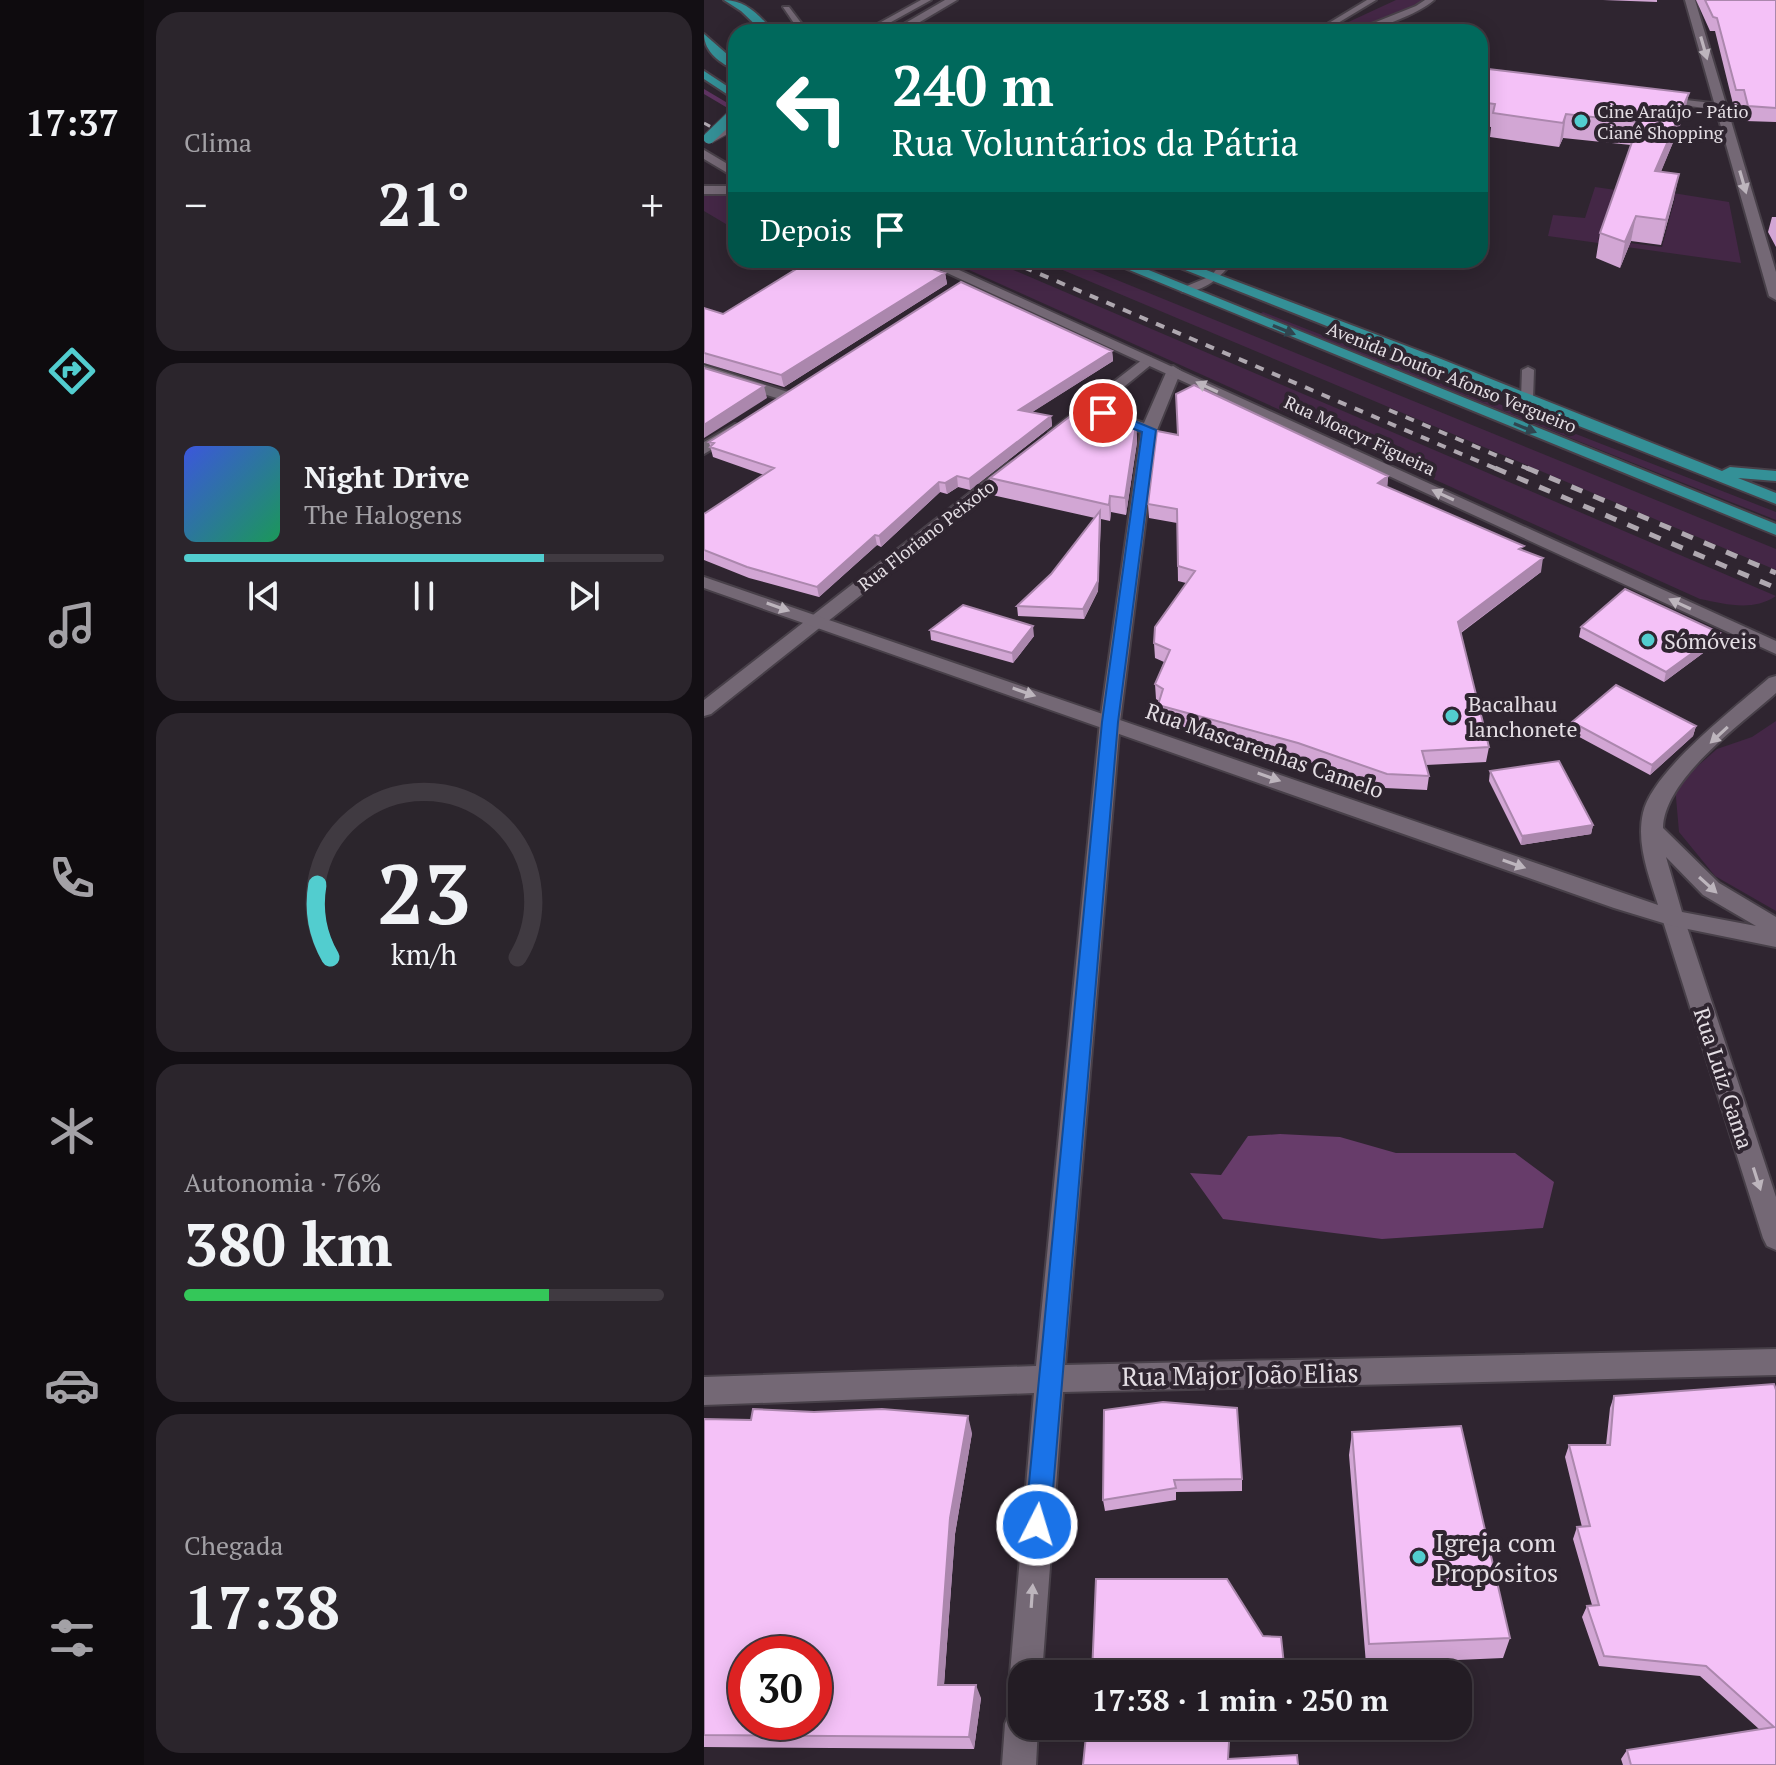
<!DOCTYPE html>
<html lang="pt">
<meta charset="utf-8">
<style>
body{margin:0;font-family:"PT Serif",serif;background:#2b252c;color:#f1f3f6;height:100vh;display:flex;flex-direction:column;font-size:30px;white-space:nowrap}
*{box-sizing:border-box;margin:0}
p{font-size:26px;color:#a3a1a6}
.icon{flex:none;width:44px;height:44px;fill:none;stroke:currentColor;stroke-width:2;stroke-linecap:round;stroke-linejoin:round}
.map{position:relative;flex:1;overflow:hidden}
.panel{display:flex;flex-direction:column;gap:12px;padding:12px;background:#130f14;width:560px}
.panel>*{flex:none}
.hud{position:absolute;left:24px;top:24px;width:760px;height:244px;border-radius:24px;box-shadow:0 4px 20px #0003,0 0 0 2px #403a41;background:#00695c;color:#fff;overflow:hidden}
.speed{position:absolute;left:24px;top:1636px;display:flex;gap:16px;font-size:40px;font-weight:700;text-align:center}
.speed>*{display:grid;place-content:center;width:104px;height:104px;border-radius:50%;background:#231c24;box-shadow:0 4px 20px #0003,0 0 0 2px #403a41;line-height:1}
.speed .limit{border:12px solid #d22;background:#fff;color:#111}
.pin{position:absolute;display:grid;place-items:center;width:68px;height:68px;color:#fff;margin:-34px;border:4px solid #fff;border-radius:50%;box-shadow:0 2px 8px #0007}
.me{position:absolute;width:88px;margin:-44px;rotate:5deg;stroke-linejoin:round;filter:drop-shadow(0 0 6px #0008)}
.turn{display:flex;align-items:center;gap:28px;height:168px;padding:0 32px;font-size:36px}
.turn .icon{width:104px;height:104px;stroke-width:2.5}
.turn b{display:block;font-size:56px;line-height:68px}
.then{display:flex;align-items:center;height:76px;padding:0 32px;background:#0003;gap:16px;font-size:30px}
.big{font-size:60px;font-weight:600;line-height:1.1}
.panel .widget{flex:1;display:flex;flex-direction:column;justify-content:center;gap:12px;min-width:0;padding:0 28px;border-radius:24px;background:#2b252c}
.panel .dial{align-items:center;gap:0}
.dial svg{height:208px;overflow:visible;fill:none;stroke:#403a41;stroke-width:7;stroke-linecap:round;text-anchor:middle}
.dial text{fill:#f1f3f6;stroke:none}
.song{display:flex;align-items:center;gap:24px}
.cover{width:96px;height:96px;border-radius:12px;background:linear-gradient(135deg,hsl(230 70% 55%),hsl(150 70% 35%))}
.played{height:8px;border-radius:4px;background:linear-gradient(90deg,#52cdcf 75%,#403a41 75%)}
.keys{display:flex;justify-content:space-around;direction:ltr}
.heat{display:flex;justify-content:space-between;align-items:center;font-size:44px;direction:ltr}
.charge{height:12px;border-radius:6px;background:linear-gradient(90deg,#34c759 76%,#403a41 0)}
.trip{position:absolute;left:304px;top:1660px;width:464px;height:80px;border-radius:24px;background:#231c24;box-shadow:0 4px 20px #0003,0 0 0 2px #403a41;font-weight:600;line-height:80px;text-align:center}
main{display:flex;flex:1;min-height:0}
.dock{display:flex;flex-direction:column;width:144px;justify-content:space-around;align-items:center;background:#0e0b0e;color:#a3a1a6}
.dock .icon{width:56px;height:56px}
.dock .on{color:#52cdcf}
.dock b{font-size:36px;color:#f1f3f6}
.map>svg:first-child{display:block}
</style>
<main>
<nav class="dock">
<b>17:37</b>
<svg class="icon on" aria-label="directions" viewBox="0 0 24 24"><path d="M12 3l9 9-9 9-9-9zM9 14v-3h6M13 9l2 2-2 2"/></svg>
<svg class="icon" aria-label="music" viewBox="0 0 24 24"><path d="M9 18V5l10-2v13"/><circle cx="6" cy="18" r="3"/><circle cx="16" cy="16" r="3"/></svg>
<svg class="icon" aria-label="phone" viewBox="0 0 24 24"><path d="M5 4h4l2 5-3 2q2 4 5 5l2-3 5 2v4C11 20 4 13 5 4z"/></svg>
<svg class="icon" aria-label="climate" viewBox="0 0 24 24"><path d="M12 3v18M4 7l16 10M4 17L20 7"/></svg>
<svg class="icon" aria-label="car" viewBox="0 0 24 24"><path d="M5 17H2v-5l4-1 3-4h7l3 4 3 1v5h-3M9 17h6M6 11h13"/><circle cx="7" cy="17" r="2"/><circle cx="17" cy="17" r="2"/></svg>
<svg class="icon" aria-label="filters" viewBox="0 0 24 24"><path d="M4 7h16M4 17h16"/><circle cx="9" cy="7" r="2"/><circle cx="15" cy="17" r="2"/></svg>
</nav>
<section class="panel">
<div class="widget"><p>Clima</p>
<div class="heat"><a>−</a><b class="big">21°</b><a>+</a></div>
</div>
<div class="widget">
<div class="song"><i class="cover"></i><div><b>Night Drive</b><p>The Halogens</p></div></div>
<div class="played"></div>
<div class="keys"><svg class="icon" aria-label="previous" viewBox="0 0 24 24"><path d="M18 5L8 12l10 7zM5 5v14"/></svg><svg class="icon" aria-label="pause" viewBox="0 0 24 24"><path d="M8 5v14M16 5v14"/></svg><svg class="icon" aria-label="next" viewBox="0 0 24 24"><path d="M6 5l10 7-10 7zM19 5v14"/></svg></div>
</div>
<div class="widget dial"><svg viewBox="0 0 100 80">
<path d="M14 69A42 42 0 1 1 86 69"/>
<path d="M14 69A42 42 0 0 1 9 41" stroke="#52cdcf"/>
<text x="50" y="56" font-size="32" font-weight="700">23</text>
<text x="50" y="72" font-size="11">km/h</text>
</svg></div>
<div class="widget"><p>Autonomia · 76%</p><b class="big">380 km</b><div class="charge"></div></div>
<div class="widget"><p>Chegada</p><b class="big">17:38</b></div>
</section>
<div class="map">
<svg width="1072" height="1765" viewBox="0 0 1072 1765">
<rect width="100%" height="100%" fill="#2f2530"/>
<path fill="#442746" d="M692,0H720C703,16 649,33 625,31Z
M919,185L1025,202L1037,263L844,236L849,215L881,218L891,187L912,190L894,239L958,247L971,198L918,190Z
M0,196H32V230L0,211Z
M243,260H286L1072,596C1048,612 1022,604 996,599Z
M335,260H364L1072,549V570Z
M559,312L1072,512V520L556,314Z
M1072,721V911L1011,876L975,832L971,786L1013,749L1048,737Z"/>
<path fill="#673c6a" d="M576,1134L636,1137L692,1153H811L850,1182L839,1228L678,1239L519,1219L486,1173L517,1175L544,1136Z"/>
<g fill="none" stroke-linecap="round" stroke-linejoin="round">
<path fill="#5e3361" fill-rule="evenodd" d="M0,89L32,108V113L0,94Z"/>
<g stroke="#484049" stroke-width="4">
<path id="service" d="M217,0H227L169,32H159Z
M663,0H672L619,32H610Z
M721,0H730C714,14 669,32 647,32L712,6Z
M79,7H85L104,32H96Z
M964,98L1017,104L1021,107L1017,110L961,103V99Z
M520,260H530C517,277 501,292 478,292V288L507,276Z
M824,367L830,370L829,399L823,402L817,399L818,370Z"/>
</g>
<g stroke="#484049" stroke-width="4">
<path id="minor" d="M443,356L448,358V364L394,408L440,423L464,368L469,366L477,371L453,430L416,722L361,1365L1072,1349V1375L359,1392L338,1674H318V1689L310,1686L306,1674L330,1393L0,1405V1377L332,1366L396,722L437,432L384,415L359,435H347L345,432Z
M0,365L87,393L90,396L82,401L0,375Z
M31,424L37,426V432L0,454V442Z
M310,461L316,463L318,466L316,469L7,714L0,716V700L304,463Z
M318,1707V1726H334L332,1765H298L301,1724L306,1712Z"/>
</g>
<g stroke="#484049" stroke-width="4">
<path id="tertiary" d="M981,0H991L1072,272V300L1065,296Z
M0,150L32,169V178L0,159Z
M969,910L977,912L980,918L1072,1197V1250L1063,1246L1059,1238L958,918L961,912Z"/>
</g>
<g stroke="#484049" stroke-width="4">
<path id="secondary" d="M241,0H253L199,32H186Z
M0,186H32V194H0Z
M215,260H233L1072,641V654Z
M0,577L954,905C945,876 932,844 939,813C948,771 1032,707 1065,678L1072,676V693C1037,724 960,779 959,828L1015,883L1072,917V947L969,926L910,908L0,588ZM962,857L999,895L1052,926L978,912Z"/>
</g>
<g stroke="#484049" stroke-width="4">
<path id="primary" d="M20,0C42,0 56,16 70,32H59L37,11Z
M0,34L32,62V70C17,64 0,52 0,34Z
M0,71L32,92V100L0,79Z
M401,260H420L1072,524V535Z
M456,260H476L737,359L1018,471L1026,467L1072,471V481L1034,478L1072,493V504Z"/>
</g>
<use href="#service" fill="#746875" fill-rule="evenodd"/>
<use href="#minor" fill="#746875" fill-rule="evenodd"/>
<use href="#tertiary" fill="#746875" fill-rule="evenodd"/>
<use href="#secondary" fill="#746875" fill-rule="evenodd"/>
<use href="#primary" fill="#349097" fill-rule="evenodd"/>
<path stroke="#afa8b0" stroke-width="3" stroke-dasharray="7 7" stroke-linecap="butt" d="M0,123L32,141"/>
<path stroke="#afa8b0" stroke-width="4" stroke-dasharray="9 9" stroke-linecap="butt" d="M303,260L795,470
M685,410L827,470"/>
<path stroke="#afa8b0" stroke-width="5" stroke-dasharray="12 12" stroke-linecap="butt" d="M791,468L1072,588
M823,468L1072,573"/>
<g stroke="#484049" stroke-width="13" stroke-linecap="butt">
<path id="secondary-bridge" d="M5,138L32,123"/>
</g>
<g stroke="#484049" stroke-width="13" stroke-linecap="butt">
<path id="primary-bridge" d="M5,138L32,112"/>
</g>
<use href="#secondary-bridge" stroke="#746875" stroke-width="11"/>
<use href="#primary-bridge" stroke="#349097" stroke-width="11"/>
</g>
<path fill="#d2a6d4" d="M899,0H953V2Z
M992,0H1072V122L1041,121L1037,105L1029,104L1011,31H1006Z
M776,68L980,116L957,171L970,198L957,245L927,241L916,268L892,258L896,233L927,145L859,138L855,147L786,137L787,127L776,126Z
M1068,217H1072V247L1064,232Z
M241,273L243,284L80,387L0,363V308L19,314Z
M408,351L409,361L328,412L347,416L348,426L266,490L254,487L243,494L236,492L177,547L173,545L115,597L45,578L0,560V514L60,475L9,457L5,442Z
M432,425L433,442L422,515L407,512L406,521L397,519L394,591L380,619L314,616L313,606L347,574L391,518L288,495L286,478Z
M684,476L683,487L819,550L837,572L757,633L785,747L782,762L722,765L725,776L723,790L681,788L594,758L454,720V705L455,701L452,699L451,684L460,662L451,658L450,643L482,583L474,581L473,523L445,518L444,504Z
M877,627L1014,642L960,682L875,637Z
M226,630L330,636L309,663L227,640Z
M868,722L992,726L989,736L946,775L866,732Z
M786,771L889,825L887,834L817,845L785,781Z
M1070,1384L1072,1765H919L917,1759L923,1750L1055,1729L996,1676L895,1666L878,1617L883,1606L888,1605L869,1539L873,1527H878L861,1457L865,1445H902L906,1408L910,1396Z
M400,1410L538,1479V1491L472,1492V1500L401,1511L399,1500Z
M0,1419L268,1433L251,1534L240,1685L277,1698L270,1749L0,1747Z
M648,1432L806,1638L799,1658L662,1664L645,1455Z"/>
<path fill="#ab87ad" d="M985,93L980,116L947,196L951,171Z
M862,114L859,138L855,147L859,123Z
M975,174L970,198L957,245L962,220Z
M932,216L927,241L916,268L921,242Z
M241,273L243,284L80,387L77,375Z
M408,351L409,361L316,420L315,410Z
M60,386L63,398L0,438V425Z
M347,416L348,426L266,490L265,479Z
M432,425L433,442L422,515L421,498Z
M253,476L254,487L243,494L241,483Z
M684,476L683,491L674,483Z
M235,482L236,492L177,547L175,536Z
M406,496L407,512L406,521L405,505Z
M396,511L394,591L380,619L379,609Z
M171,535L173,545L115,597L113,587Z
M839,558L837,572L752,636L754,622Z
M329,626L330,636L309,663L308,653Z
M1016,633L1014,642L960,682L962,672Z
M992,726L989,736L946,775L948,765Z
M889,825L887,834L817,845L818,836Z
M264,1416L268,1433L251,1534L239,1698L234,1685L246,1518Z
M272,1685L277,1698L270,1749L265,1737Z"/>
<path fill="#f4c1f7" stroke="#ab87ad" stroke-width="2" fill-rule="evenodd" d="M1001,0H1072V108L1044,106L1040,90H1032L1013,18L1009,17Z
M256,29L273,32H250Z
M776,68L985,93L951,171L975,174L962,220L932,216L921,242L896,233L935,122L862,114L859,123L789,113L791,104L776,102Z
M107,260H201L241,273L77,375L0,353V308L19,314Z
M257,282L408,351L315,410L347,416L265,479L253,476L241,483L235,482L175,536L171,535L113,587L43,567L0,550V514L70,468L6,447L10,443L5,442Z
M0,368L60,386L0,425Z
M490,385L684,476L674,483L820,546L815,549L839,558L754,622L785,747L718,751L725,776L683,774L594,743L454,705L459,689L451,684L466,650L450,643L451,627L491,571L474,566L473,509L444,504L453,431L474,435L472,394Z
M369,414L432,425L421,498L406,496L405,505L286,478Z
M396,511L394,581L379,609L313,606L347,574Z
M921,589L1016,633L962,672L877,627Z
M259,605L329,626L308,653L226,630Z
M912,685L992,726L948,765L868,722Z
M855,761L889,825L818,836L786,771Z
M1070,1384L1072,1390V1765H927L923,1750L1070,1727L1002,1666L900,1656L883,1606L895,1605L873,1527L886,1526L865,1445H906L910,1396Z
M459,1402L533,1408L538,1479L470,1480L472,1488L399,1500L400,1410Z
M49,1409L110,1412L178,1409L264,1416L246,1518L234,1685H272L265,1737L0,1735V1419L47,1420ZM42,1654H110V1722H42Z
M757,1426L806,1638L665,1644L648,1432Z
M392,1579H523L559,1636L577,1637L581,1674H388Z
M383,1726H526L524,1759L593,1755L594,1765H379Z"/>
<defs><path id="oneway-solid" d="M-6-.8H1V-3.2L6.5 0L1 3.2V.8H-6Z" transform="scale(2)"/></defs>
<g fill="#bdb5bd">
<use href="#oneway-solid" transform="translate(1000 48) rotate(74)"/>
<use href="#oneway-solid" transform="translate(1039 182) rotate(74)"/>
<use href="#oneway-solid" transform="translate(503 387) rotate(-155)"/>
<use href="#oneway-solid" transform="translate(739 495) rotate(-155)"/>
<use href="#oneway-solid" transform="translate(976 604) rotate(-155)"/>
<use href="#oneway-solid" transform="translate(74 607) rotate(19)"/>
<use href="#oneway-solid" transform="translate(320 692) rotate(19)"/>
<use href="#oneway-solid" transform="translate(1015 735) rotate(137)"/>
<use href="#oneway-solid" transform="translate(565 777) rotate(19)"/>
<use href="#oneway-solid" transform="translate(810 864) rotate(19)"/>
<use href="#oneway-solid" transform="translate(1004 885) rotate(42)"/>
<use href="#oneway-solid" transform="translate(1053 1179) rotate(72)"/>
<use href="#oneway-solid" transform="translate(328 1596) rotate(-86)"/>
</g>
<g fill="#30454f">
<use href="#oneway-solid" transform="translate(580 330) rotate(22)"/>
<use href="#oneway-solid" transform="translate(821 428) rotate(22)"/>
</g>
<path fill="#1a73e8" stroke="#114b97" stroke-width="2" d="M395,410H404L452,430L414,722L346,1525L342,1534L333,1538L324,1534L321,1525L398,722L438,432L395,416Z"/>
<g fill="#52cdcf" stroke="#2f2530" stroke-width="3">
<circle cx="877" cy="121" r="8"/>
<circle cx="944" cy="640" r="8"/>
<circle cx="748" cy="716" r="8"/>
<circle cx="715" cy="1557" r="8"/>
</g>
<g text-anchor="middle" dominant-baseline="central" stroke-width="8" stroke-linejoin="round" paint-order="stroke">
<g font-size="18" fill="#e4dee4" stroke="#2f2530" text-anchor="start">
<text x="893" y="111">Cine Araújo - Pátio<tspan x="893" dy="21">Cianê Shopping</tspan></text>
</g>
<g font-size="18" fill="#e4dee4" stroke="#2f2530">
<text transform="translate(748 377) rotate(22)">Avenida Doutor Afonso Vergueiro</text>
<text transform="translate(656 435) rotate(25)">Rua Moacyr Figueira</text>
<text transform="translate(222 535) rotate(-38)">Rua Floriano Peixoto</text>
</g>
<g font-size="22" fill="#e4dee4" stroke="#2f2530" text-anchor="start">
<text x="960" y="640">Sómóveis</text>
<text x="764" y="703">Bacalhau<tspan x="764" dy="25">lanchonete</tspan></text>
</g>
<g font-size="22" fill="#e4dee4" stroke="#2f2530">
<text transform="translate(561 750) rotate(19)">Rua Mascarenhas Camelo</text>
<text transform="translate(1020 1078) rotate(72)">Rua Luiz Gama</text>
</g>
<g font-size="26" fill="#e4dee4" stroke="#2f2530">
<text transform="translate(536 1374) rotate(-1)">Rua Major João Elias</text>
</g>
<g font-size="26" fill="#e4dee4" stroke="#2f2530" text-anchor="start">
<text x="731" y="1542">Igreja com<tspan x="731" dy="30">Propósitos</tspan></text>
</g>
</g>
</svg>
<div class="speed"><div class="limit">30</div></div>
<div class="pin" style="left:399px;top:413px;background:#d93025"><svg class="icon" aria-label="arrive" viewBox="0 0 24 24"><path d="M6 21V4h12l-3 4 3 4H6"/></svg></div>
<svg class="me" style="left:333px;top:1525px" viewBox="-20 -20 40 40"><circle r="17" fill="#1a73e8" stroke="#fff" stroke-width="3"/><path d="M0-11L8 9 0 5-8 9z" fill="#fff"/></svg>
<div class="trip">17:38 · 1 min · 250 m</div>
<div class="hud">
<div class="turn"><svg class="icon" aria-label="left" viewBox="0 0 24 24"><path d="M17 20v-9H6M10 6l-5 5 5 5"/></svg><div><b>240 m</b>Rua Voluntários da Pátria</div></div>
<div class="then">Depois<svg class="icon" aria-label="arrive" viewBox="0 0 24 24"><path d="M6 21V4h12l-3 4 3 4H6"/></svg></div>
</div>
</div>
</main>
